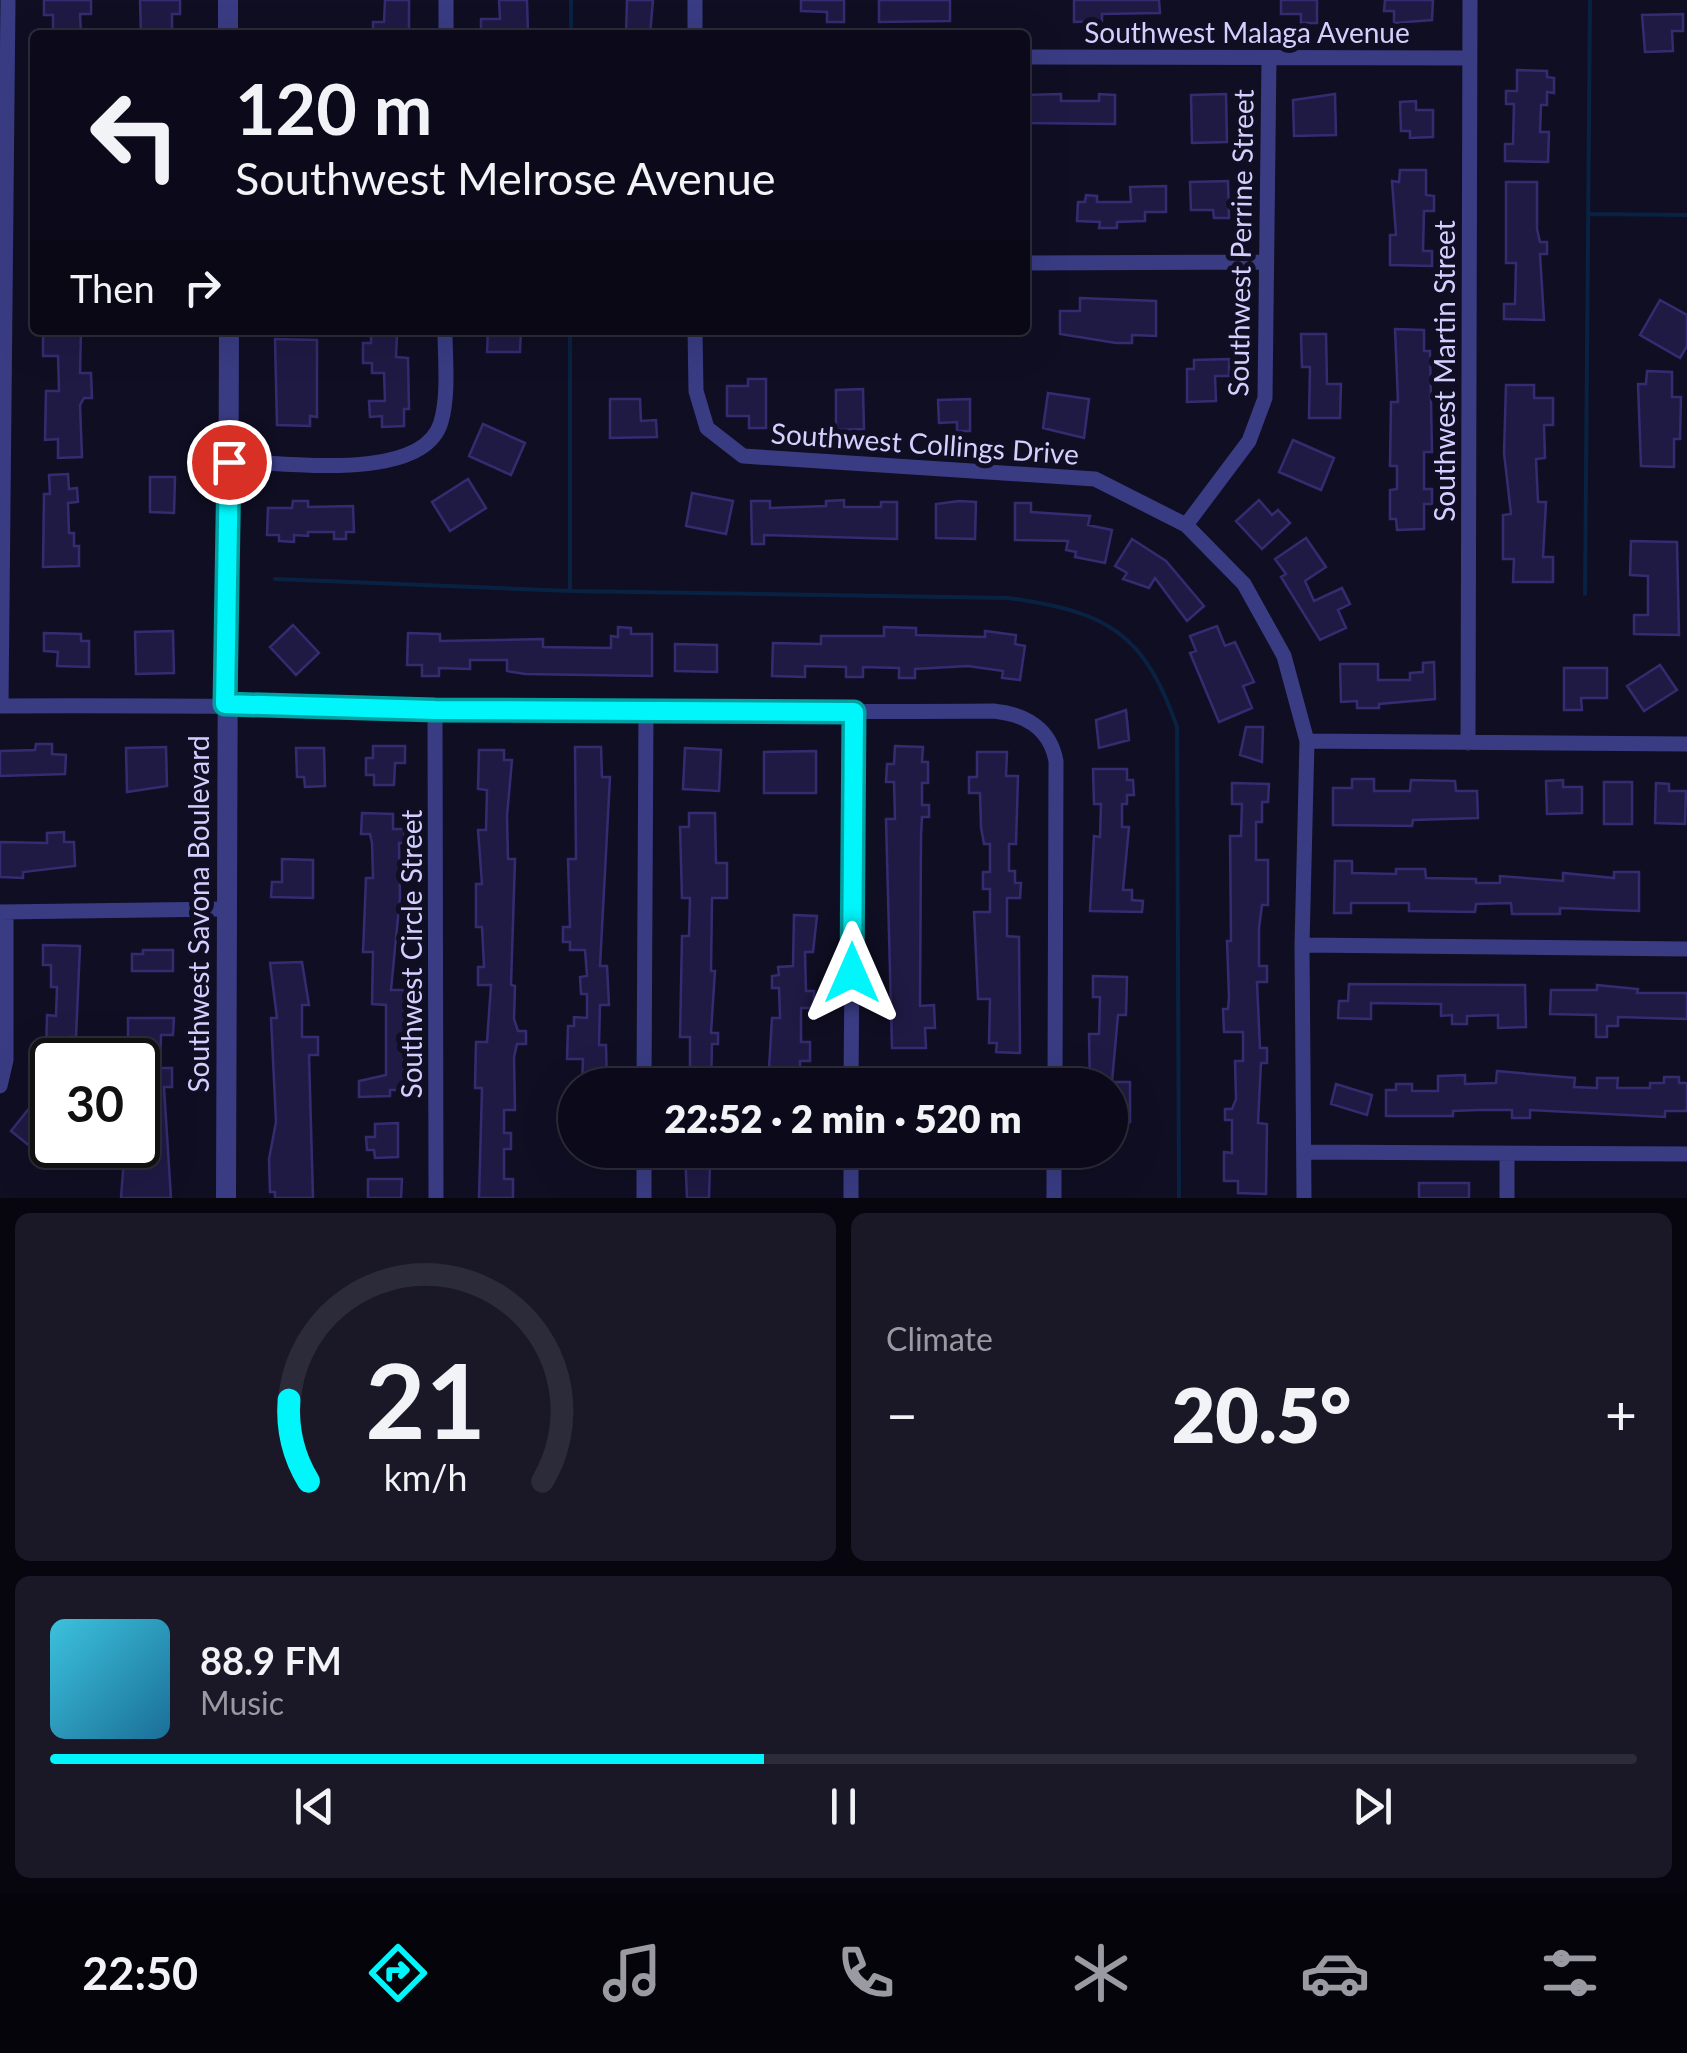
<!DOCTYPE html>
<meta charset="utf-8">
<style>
body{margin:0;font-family:Lato,sans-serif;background:#1a1827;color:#f1f3f6;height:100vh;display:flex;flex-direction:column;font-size:38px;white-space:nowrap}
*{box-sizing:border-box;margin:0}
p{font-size:32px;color:#9a9aa2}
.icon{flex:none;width:55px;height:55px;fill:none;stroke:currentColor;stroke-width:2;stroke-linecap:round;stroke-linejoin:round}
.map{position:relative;height:1198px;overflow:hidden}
.details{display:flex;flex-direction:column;gap:15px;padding:15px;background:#07060e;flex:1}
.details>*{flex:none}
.top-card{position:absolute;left:30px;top:30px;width:1000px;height:305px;border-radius:10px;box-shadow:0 10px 40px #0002,0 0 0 2px #2c2b39;background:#0c0a1a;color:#f1f3f6;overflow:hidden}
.speed{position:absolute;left:30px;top:1038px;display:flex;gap:20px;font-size:50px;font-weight:700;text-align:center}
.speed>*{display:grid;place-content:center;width:130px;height:130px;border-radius:50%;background:#0c0a1a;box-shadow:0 10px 40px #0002,0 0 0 2px #2c2b39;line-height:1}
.speed .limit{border:5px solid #111;border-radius:15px;background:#fff;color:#111}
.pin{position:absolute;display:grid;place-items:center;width:85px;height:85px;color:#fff;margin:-42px;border:5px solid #fff;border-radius:50%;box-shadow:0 2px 10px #0007}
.me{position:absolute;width:110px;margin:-55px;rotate:0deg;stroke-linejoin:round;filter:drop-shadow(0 0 8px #0008)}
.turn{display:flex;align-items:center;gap:35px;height:210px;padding:0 40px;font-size:45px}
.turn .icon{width:130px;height:130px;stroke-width:2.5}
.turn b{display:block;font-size:70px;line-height:85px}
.then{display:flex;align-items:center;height:95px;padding:0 40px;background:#0003;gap:20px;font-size:38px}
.big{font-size:75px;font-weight:800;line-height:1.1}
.details .widget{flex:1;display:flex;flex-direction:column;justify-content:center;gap:15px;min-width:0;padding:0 35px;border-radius:15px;background:#1a1827}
.details .dial{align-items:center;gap:0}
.dial svg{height:260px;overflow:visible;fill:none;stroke:#2c2b39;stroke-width:7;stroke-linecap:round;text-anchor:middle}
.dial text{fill:#f1f3f6;stroke:none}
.song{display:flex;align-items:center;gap:30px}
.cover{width:120px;height:120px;border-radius:15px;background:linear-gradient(135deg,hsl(190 70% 55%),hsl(200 70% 35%))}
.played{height:10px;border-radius:5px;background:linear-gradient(90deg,#00f6fb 45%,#2c2b39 45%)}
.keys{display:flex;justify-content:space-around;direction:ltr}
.heat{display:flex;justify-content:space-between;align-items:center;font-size:55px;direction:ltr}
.details .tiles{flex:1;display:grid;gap:15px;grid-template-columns:1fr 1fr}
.widget:last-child{grid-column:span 2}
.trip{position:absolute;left:558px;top:1068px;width:570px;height:100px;border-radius:50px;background:#0c0a1a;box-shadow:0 10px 40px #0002,0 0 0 2px #2c2b39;font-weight:800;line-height:100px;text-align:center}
.dock{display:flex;height:160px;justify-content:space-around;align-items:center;background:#05040a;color:#9a9aa2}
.dock .icon{width:70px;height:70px}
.dock .on{color:#00f6fb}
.dock b{font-size:45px;color:#f1f3f6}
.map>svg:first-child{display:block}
</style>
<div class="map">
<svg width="1687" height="1198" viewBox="0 0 1687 1198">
<rect width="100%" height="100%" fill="#100e23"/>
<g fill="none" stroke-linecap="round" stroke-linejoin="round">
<path stroke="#092241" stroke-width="4" d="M571,35V0
M1588,214L1687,215
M275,579L570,591L1009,598C1107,612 1144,632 1177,727L1179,1198
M570,590V330
M1585,594L1590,0"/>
</g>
<path fill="#1f1a44" stroke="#342c70" stroke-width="2.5" d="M44,0H91V14H80L81,35H53V15H44Z
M140,0H180V14H172V35H141Z
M385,0H409V35H373V22H384Z
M499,0H527L528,34L481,35V19H500Z
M627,0H653L650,35H626Z
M801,0H844V22H827V12L801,11Z
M879,0H950V21L879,22Z
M1074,0H1159L1160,13L1102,14V21L1074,22Z
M1281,0H1317V23H1301V14H1281Z
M1385,0H1433L1432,20L1394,23V11H1384Z
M1683,14V31H1672L1673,51L1645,52L1642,15Z
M1517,70L1547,71V77L1554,78V93L1547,92V105H1541L1540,132H1549L1548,162L1505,161V144H1513L1514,104H1506V91H1517Z
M1061,94V101H1099V94L1115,95V124L1025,123V95Z
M1226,94L1227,142L1192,143L1191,95Z
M1335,94L1336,135L1294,136L1293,100Z
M1416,101V110H1433V137L1410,138V131H1401L1400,102Z
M1400,170H1426V195L1434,196V211H1424L1423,251H1432V266L1390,265V235H1396L1392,181L1399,182Z
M1228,181L1229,218H1214L1213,210H1191L1190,182Z
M1506,182H1537V229L1540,242H1547V254H1540L1544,320L1504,319V304H1515L1516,263H1506Z
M1166,186V212H1145V221L1117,222V228H1099L1100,222L1077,221L1078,202H1085L1086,195L1097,196V202H1131L1130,187Z
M1080,298L1156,301V336L1132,335V343H1116L1060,334V311H1080Z
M1660,300L1687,315V346L1680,358L1640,335Z
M1395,329L1424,330V351H1430L1432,452H1424V489H1432V504H1424V529L1397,530L1396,519H1390V490L1397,489V466H1390L1391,402H1398Z
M52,330H81L80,373H91L92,398H84L80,405L82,457L58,458V439L45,440L46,391H59L58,356H43V335H52Z
M488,330H521L520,352H487Z
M1301,334H1326L1327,384H1341L1340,418H1309L1310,367H1302Z
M371,335H397L396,357L408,358L409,409H404V426L382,427V416L370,417L369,401H385L384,373H372V363H363V343H371Z
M275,339L317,340V417L310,416V426L277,425Z
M1229,359V376H1215L1216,401L1187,402V369H1194V360Z
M1647,371L1672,372V397H1681L1680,439H1674V467L1641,466L1638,384H1646Z
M748,379H766V428H749V416H727V386H748Z
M1506,385H1534V398H1553V425H1544L1545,458L1536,459L1538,502H1546L1543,557H1553V582H1513L1514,559H1503V515L1511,514L1504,453Z
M863,389L864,429L836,430V390Z
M1048,393L1089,399L1084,438L1043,428Z
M610,399H640L641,421L656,420L657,437L610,438Z
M970,399V431H957V422L939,423L938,400Z
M483,424L525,443L511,475L469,456Z
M1293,440L1334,458L1321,490L1279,472Z
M68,474L69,489L77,488L78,502L68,503L69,533H74V546H79V566L43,567L44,494H50L49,475Z
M150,477H175L174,513L150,512Z
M468,479L486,508L450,531L432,502Z
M692,493L733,501L726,534L686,526Z
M844,500V507H881V502H897V539L764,535V544H752L751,501H770V508L826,506V501Z
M1259,500L1272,515L1278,510L1290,523L1262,549L1236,521Z
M293,501H308V507L353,506L354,532H346V539H334V532H308V536L294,535V542L279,541V535H267L268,508H292Z
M959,501L976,502L975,539L936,538V504Z
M1015,503H1031V512L1090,516L1088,525L1112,530L1105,563L1075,557L1076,552L1066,550L1068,541L1015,540Z
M1306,538L1326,567L1305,581L1314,601L1342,588L1350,604L1338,610L1346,628L1320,640L1281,577L1286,574L1275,559Z
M1132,539L1166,561L1204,606L1187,621L1155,578L1149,588L1123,579L1127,573L1115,566Z
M1631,541L1677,542L1679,635L1634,634V615H1648V576L1630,575Z
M293,625L319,653L296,675L270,647Z
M1217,626L1225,646L1235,642L1254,682L1243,686L1252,708L1219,722L1190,653L1196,651L1190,636Z
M618,627L631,628V634H652V676L525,674L507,671V660H470V669L439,668V676H422V665H407L408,633L440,634V641L543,639V647L611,648V636L618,637Z
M884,627L916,628V635L985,637V631L1016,635L1015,644L1025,646L1020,680L1002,678L1003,671L968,666L915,669V678H899V668L863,667V677H846V667L805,666V677L772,676L773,643L821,644V636H884Z
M173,631L174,673L136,674L135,632Z
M44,633L81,634V641H89V667L57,666L58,652L44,651Z
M675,644L717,645V672L675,671Z
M1434,662L1435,699L1379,704V708H1357V701L1341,702L1340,664H1378V680H1410V673L1423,672V663Z
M1660,665L1677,690L1644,711L1627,686Z
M1564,668H1607V698H1581L1582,710H1564Z
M1126,710L1129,740L1099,748L1096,720Z
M1246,727H1263L1262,762L1240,755Z
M36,744H52V754L66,755L65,774L0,776V751L35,750Z
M373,746H405V763H395L394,785H374V775H366V758H373Z
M895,746L923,747L922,762H928V783H922V805H929V817H922L921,836L920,1006L934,1005L935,1028H925L926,1048H892L886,819H895L894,782H886L887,764H894Z
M166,747L167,786L127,792L126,748Z
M575,747H601L602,777H610L600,966H607L609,1005H600L599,1045H606L607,1085H582L583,1059H567L568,1026H574V1017L587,1018V994H581L580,977L587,976L585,950H570V942H563V927H570L568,859H576Z
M296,748H324L325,786L305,787L304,777H297Z
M685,748L721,750L719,791L683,789Z
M479,750H504V760H512L507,816L508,859H515L511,985L515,986L514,1019L518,1031H526V1044H517L514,1057L515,1110H504V1133H511V1149H504V1179H513V1198H479L482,1088H475L476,1042H487L491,985H478V967H484L482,927H476V884H482L478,830H486L487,790L478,789Z
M816,751V793H764V752Z
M977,752H1007L1006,776H1018L1016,844H1009V871H1015V883H1021L1020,898H1007V936L1019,937L1020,1053L996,1052L997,1043H989L990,999H978L974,912H990V889H983V872H990V844H984L981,827L980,793H969V777H977Z
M1093,769H1127V780H1133L1134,795H1127V804H1122V827H1129L1123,890H1132V900L1143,901L1142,912L1090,911L1094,836L1100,837L1101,804H1094Z
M1352,779H1374V791H1410L1411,780L1455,781L1456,791H1477L1478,818L1413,820L1412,826L1333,825V788H1352Z
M1563,780V787H1582V813L1547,814L1546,781Z
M1604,782H1632V824H1604Z
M1232,783L1269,784L1268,802H1262V822H1256V860H1268V905H1262L1259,928V966H1267V982H1257L1260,1048H1267V1063H1261L1258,1123L1267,1124L1266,1194L1238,1193V1181H1224V1152L1232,1153V1120H1225V1109H1232L1236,1099L1235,1061H1243V1032H1224L1223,1009H1228L1229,997L1227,941H1231L1230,836H1241L1242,804H1232Z
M1656,783L1669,784V791H1686L1685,824L1655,823Z
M362,813L393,814V829H405L404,843H399L400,897L391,990H404V1090H390V1096L359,1097V1081L386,1075V1005L372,1004L373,952H363L366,878H373L372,843L370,834H361Z
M689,813H715L716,863H727V898H712L711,971H715L711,1033H718V1044H712L711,1085H690V1037H680L682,936H689L690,898H682L680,827H689Z
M64,832V842H74L75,866L23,872V878L0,877V842L47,843V833Z
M282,859L313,860V898L271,897L272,882H282Z
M1335,861H1352V873L1396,874V869H1425L1426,878L1476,879V883H1500V876L1563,881V873L1614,878V872H1639V911L1560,908V914H1512L1511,903L1476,904L1475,912L1409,911V903H1351V913H1334Z
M794,915L817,916L813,952H805L806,991H814V1008H801V1042H810V1061H800V1085H768L772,1018H780L779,988H772V976L779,975L778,967L793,966Z
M43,945L80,946L76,1037H70V1060H52V1070H38V1055H46L47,1015L56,1016L57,987H51V965H43Z
M143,950H173V971H132V954H143Z
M302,962L309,1005H302V1037H318V1055H309L313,1198H275V1192H270L269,1159L276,1122L271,1018H277L270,963Z
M1093,976L1127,977L1126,1015H1118L1112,1082H1130V1122H1110V1085H1090L1089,1034H1099L1100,997H1093Z
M1349,984L1525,985L1526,1027L1498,1028V1015L1467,1016V1024H1452V1015L1441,1016V1004L1371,1003V1019L1338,1018L1339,1001H1348Z
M1597,985L1638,989L1637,993H1687V1019L1618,1017V1026H1607V1037H1596V1015L1550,1014L1551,990H1597Z
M128,1018H174L173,1035H161L160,1068H172V1087H164L171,1198H121L125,1145H138V1054H128Z
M1497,1071L1575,1078L1574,1087L1597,1088V1078H1618L1617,1088H1650V1083H1664V1077H1679V1083H1687V1111H1665V1117L1530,1110V1118H1512V1110H1478L1453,1111V1116H1386V1090H1396V1084H1412V1091H1438V1076L1465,1075V1084L1496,1083Z
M1336,1084L1372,1095L1367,1115L1331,1104Z
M31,1106L52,1124V1145H66L51,1163L11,1131Z
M398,1123V1157L375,1158L374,1150H367L366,1137H375V1124Z
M685,1150H722L721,1164H710L709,1198H687Z
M772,1150L813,1151L814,1165L772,1166Z
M368,1179H402L401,1198H368Z
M1419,1183H1469V1198H1419Z"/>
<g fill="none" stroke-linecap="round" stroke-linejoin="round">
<path stroke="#393c83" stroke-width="15" d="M446,35V0
M695,35V0
M1025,57L1470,58
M1025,263L1264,262
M695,330L696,391L707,428L743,456L1095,479L1186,525L1244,584L1284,656L1307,741L1302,945L1304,1198
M229,461C282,462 423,484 441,422C449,394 445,359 445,330
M1186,525L1249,441L1265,398L1269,58
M0,706C331,704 662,714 993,711C1025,714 1050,728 1056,761L1055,1085
M1,706L8,0
M435,710L436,1198
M1307,741L1687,744
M1468,743L1470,0
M0,912L225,909
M1302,945L1687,949
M644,1085L646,711
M851,1085L854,713
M0,1086L6,1060V912
M1304,1152L1687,1154
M644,1198V1150
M851,1198V1150
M1054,1198V1150
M1507,1198V1154"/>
<path stroke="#393c83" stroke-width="20" d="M228,0V35
M226,1198L229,330"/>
</g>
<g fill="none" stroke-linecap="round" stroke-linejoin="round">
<g stroke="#00a0a3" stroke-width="25">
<path id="route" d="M229,462L225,704L435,710L854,712L852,973"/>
</g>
<use href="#route" stroke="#00f6fb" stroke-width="18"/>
</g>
<g text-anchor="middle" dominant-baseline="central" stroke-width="10" stroke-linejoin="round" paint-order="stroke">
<g font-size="28" fill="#d2d0ff" stroke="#100e23">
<text x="1247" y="32">Southwest Malaga Avenue</text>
<text transform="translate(1240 243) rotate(-89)">Southwest Perrine Street</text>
<text transform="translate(1444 371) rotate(-90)">Southwest Martin Street</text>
<text transform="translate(925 443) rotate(4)">Southwest Collings Drive</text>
<text transform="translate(198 914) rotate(-90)">Southwest Savona Boulevard</text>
<text transform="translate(411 954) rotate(-90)">Southwest Circle Street</text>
</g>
</g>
</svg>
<div class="speed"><div class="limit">30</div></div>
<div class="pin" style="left:229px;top:462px;background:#d93025"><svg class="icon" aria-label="arrive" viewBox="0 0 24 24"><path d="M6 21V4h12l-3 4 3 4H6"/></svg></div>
<svg class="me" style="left:852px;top:973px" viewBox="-20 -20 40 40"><path d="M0-17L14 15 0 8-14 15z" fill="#00f6fb" stroke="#fff" stroke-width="4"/></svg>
<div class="trip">22:52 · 2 min · 520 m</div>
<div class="top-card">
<div class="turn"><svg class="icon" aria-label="left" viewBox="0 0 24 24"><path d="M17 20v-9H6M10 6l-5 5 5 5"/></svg><div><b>120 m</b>Southwest Melrose Avenue</div></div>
<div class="then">Then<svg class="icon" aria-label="right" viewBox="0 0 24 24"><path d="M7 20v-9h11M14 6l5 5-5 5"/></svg></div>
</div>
</div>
<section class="details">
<div class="tiles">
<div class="widget dial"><svg viewBox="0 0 100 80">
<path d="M14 69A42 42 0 1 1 86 69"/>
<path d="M14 69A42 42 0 0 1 8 44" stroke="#00f6fb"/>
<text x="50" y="56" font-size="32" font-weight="700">21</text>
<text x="50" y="72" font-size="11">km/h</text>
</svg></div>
<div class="widget"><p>Climate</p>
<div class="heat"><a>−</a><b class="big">20.5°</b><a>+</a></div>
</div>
<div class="widget">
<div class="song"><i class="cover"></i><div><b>88.9 FM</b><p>Music</p></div></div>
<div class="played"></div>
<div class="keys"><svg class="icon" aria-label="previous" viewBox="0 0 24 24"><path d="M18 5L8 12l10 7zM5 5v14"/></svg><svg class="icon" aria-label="pause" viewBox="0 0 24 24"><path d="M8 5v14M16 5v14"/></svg><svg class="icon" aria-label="next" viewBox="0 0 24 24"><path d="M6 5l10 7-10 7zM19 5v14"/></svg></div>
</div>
</div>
</section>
<nav class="dock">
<b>22:50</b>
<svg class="icon on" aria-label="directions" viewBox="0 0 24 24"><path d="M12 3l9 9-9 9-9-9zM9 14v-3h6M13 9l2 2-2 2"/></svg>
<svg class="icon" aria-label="music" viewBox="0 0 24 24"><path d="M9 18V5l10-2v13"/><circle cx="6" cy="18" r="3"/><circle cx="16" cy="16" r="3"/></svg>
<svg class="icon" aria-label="phone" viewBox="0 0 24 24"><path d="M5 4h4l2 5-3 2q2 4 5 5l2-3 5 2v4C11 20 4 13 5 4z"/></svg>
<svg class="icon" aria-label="climate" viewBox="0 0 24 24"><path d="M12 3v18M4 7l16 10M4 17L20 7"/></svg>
<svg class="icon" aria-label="car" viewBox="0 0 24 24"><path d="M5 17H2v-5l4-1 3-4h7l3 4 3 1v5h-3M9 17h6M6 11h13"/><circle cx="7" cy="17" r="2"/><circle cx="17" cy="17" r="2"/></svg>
<svg class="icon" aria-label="filters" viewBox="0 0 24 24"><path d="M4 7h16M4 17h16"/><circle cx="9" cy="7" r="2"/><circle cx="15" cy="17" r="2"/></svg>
</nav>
